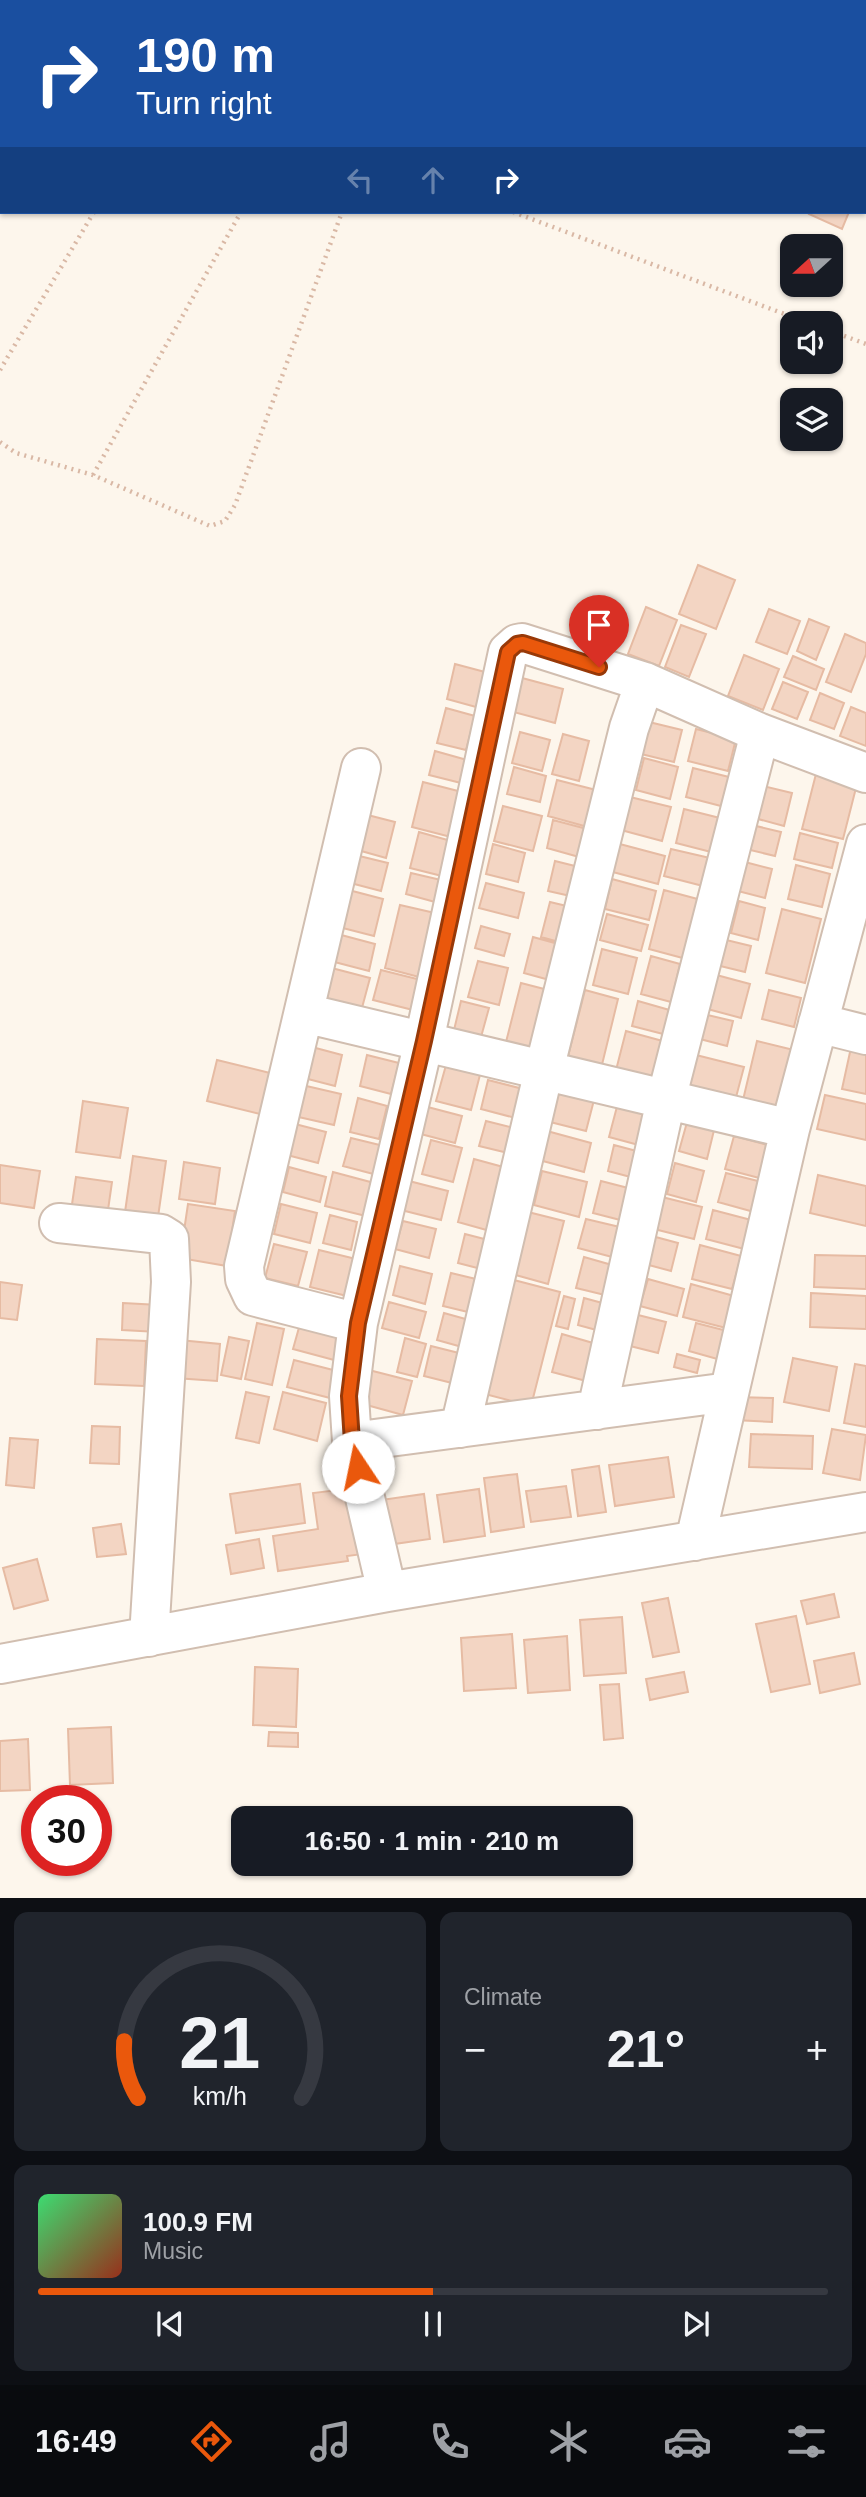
<!DOCTYPE html>
<meta charset="utf-8">
<style>
body{margin:0;font-family:Arial,sans-serif;background:#20242c;color:#f1f3f6;height:100vh;display:flex;flex-direction:column;font-size:26px;white-space:nowrap}
*{box-sizing:border-box;margin:0}
p{font-size:23px;color:#9ea1a6}
.icon{flex:none;width:38px;height:38px;fill:none;stroke:currentColor;stroke-width:2;stroke-linecap:round;stroke-linejoin:round}
.map{position:relative;height:1898px;overflow:hidden}
.details{display:flex;flex-direction:column;gap:14px;padding:14px;background:#0d0f14;flex:1}
.details>*{flex:none}
.banner{position:absolute;left:0px;top:0px;width:866px;height:214px;box-shadow:0 2px 5px #0004;background:#1a4fa0;color:#fff;overflow:hidden}
.needle{width:46px;rotate:249deg}
.tools{position:absolute;left:780px;top:234px;display:grid;gap:14px}
.tools a{display:grid;place-items:center;width:63px;height:63px;border-radius:14px;background:#171b24;box-shadow:0 2px 5px #0004;font-size:35px}
.speed{position:absolute;left:21px;top:1785px;display:flex;gap:14px;font-size:35px;font-weight:700;text-align:center}
.speed>*{display:grid;place-content:center;width:91px;height:91px;border-radius:50%;background:#171b24;box-shadow:0 2px 5px #0004;line-height:1}
.speed .limit{border:10px solid #d22;background:#fff;color:#111}
.pin{position:absolute;display:grid;place-items:center;width:60px;height:60px;color:#fff;margin:-72px -30px;border-radius:50% 50% 50% 0;rotate:-45deg;box-shadow:0 0 7px #0007}
.pin .icon{rotate:45deg}
.me{position:absolute;width:77px;margin:-38px;rotate:349deg;stroke-linejoin:round;filter:drop-shadow(0 0 5px #0008)}
.turn{display:flex;align-items:center;gap:24px;height:147px;padding:0 21px;font-size:32px}
.turn .icon{width:91px;height:91px;stroke-width:2.5}
.turn b{display:block;font-size:49px;line-height:60px}
.lanes{display:flex;align-items:center;height:66px;padding:0 21px;background:#0003;justify-content:center;gap:35px;direction:ltr}
.lanes .off{opacity:.35}
.big{font-size:52px;font-weight:600;line-height:1.1}
.details .tile{flex:1;display:flex;flex-direction:column;justify-content:center;gap:10px;min-width:0;padding:0 24px;border-radius:14px;background:#20242c}
.details .dial{align-items:center;gap:0}
.dial svg{height:182px;overflow:visible;fill:none;stroke:#363941;stroke-width:7;stroke-linecap:round;text-anchor:middle}
.dial text{fill:#f1f3f6;stroke:none}
.song{display:flex;align-items:center;gap:21px}
.cover{width:84px;height:84px;border-radius:10px;background:linear-gradient(135deg,hsl(140 70% 55%),hsl(10 70% 35%))}
.played{height:7px;border-radius:4px;background:linear-gradient(90deg,#ea580c 50%,#363941 50%)}
.keys{display:flex;justify-content:space-around;direction:ltr}
.heat{display:flex;justify-content:space-between;align-items:center;font-size:38px;direction:ltr}
.details .tiles{flex:1;display:grid;gap:14px;grid-template-columns:1fr 1fr}
.tile:last-child{grid-column:span 2}
.trip{position:absolute;left:231px;top:1806px;width:402px;height:70px;border-radius:14px;background:#171b24;box-shadow:0 2px 5px #0004;font-weight:600;line-height:70px;text-align:center}
.tab-bar{display:flex;height:112px;justify-content:space-around;align-items:center;background:#090b0e;color:#9ea1a6}
.tab-bar .icon{width:49px;height:49px}
.tab-bar .on{color:#ea580c}
.tab-bar b{font-size:32px;color:#f1f3f6}
.map>svg:first-child{display:block}
</style>
<div class="map">
<svg width="866" height="1899" viewBox="0 0 866 1899">
<rect width="100%" height="100%" fill="#fdf6ec"/>
<path fill="#f3d5c3" stroke="#e6bba3" stroke-width="2" d="M810,212H849L842,229L809,214Z
M698,565L735,580L716,629L679,614Z
M603,604L625,613L612,647L590,638Z
M646,607L677,620L659,666L628,654Z
M769,609L800,621L787,654L756,642Z
M809,619L829,627L816,660L797,651Z
M681,625L706,634L689,677L665,667Z
M845,634L866,643V654L851,692L826,682Z
M744,655L779,669L763,710L728,696Z
M793,656L824,669L816,690L784,677Z
M455,664L485,672L476,707L447,699Z
M511,675L563,689L555,723L502,709Z
M783,682L808,692L797,719L772,709Z
M820,693L844,703L834,729L810,720Z
M851,707L866,713V746L840,736Z
M446,708L475,716L466,750L437,743Z
M649,722L682,730L674,762L641,754Z
M696,729L736,739L728,771L688,761Z
M520,732L550,740L542,771L512,763Z
M563,734L589,741L579,781L552,774Z
M435,751L467,760L461,783L429,775Z
M644,758L678,767L670,799L636,790Z
M514,767L546,776L540,802L507,794Z
M693,768L729,777L721,806L686,797Z
M817,770L858,780L843,839L802,829Z
M557,780L604,792L595,829L548,816Z
M423,782L462,792L451,837L412,827Z
M755,784L792,793L784,826L747,816Z
M630,797L671,807L662,841L621,830Z
M503,806L542,816L533,851L494,841Z
M684,809L724,819L715,853L676,843Z
M356,812L395,822L386,858L347,847Z
M553,820L587,829L579,857L547,848Z
M752,825L781,832L775,856L746,849Z
M419,832L451,841L442,876L410,868Z
M800,833L838,843L832,868L794,859Z
M616,843L665,856L658,884L609,871Z
M493,844L525,853L518,882L486,874Z
M671,849L710,858L703,886L664,876Z
M347,853L388,863L381,891L339,880Z
M555,861L583,868L575,897L548,891Z
M741,861L772,869L765,898L734,890Z
M796,865L830,874L822,907L788,899Z
M411,873L441,880L435,902L406,894Z
M612,879L656,891L649,920L605,909Z
M486,883L524,893L518,918L479,908Z
M341,888L383,899L374,936L331,925Z
M664,890L705,901L690,960L649,949Z
M739,901L765,908L758,940L731,933Z
M550,902L575,908L566,944L541,937Z
M400,905L435,913L419,977L385,968Z
M782,909L821,919L805,983L766,973Z
M607,914L648,925L641,951L600,940Z
M481,926L510,934L504,956L475,948Z
M330,932L375,944L369,971L323,959Z
M533,937L562,945L553,981L524,973Z
M718,938L751,946L745,972L712,964Z
M602,949L637,958L628,994L593,985Z
M651,956L680,964L671,1002L641,994Z
M478,961L508,968L499,1005L468,997Z
M324,966L370,978L359,1019L314,1007Z
M381,970L421,980L413,1010L373,1000Z
M709,973L750,984L741,1018L700,1007Z
M521,983L552,991L537,1050L506,1042Z
M585,990L618,999L598,1081L564,1072Z
M769,990L801,998L794,1027L762,1019Z
M461,1001L489,1008L481,1037L454,1030Z
M638,1001L673,1011L667,1035L632,1026Z
M699,1013L733,1021L727,1046L692,1037Z
M626,1031L670,1043L659,1090L614,1078Z
M757,1041L802,1052L788,1111L743,1100Z
M852,1043L866,1046V1094L842,1089Z
M312,1047L342,1055L335,1086L304,1078Z
M692,1054L744,1067L735,1101L683,1087Z
M367,1055L399,1063L391,1094L360,1086Z
M448,1058L482,1067L471,1110L436,1101Z
M217,1060L270,1073L260,1114L207,1101Z
M488,1080L531,1091L523,1120L481,1109Z
M302,1085L341,1094L334,1125L294,1116Z
M554,1090L594,1100L586,1131L546,1121Z
M825,1095L866,1104V1140L817,1129Z
M358,1098L387,1106L379,1139L350,1132Z
M619,1099L656,1108L646,1147L609,1137Z
M83,1101L128,1108L120,1158L76,1152Z
M420,1105L462,1116L455,1143L413,1132Z
M689,1115L716,1122L707,1159L679,1151Z
M486,1121L514,1128L508,1153L479,1146Z
M295,1124L326,1132L318,1163L287,1155Z
M547,1131L591,1143L584,1172L539,1160Z
M734,1136L772,1146L763,1179L725,1169Z
M351,1138L388,1147L381,1176L343,1166Z
M431,1140L462,1148L453,1182L422,1174Z
M614,1145L644,1153L638,1179L608,1171Z
M133,1156L166,1161L158,1217L125,1212Z
M474,1159L507,1168L490,1231L458,1222Z
M184,1162L220,1168L215,1204L179,1199Z
M675,1163L704,1171L696,1202L667,1194Z
M0,1165L40,1171L34,1208L0,1203Z
M289,1167L326,1177L320,1202L283,1192Z
M542,1171L587,1182L579,1217L534,1205Z
M333,1172L378,1184L370,1217L325,1206Z
M726,1173L762,1182L754,1212L718,1202Z
M818,1175L866,1186V1226L810,1213Z
M76,1177L112,1182L107,1217L71,1211Z
M409,1181L448,1191L441,1220L401,1210Z
M601,1181L636,1190L628,1222L593,1213Z
M662,1197L702,1207L694,1239L654,1229Z
M188,1204L235,1211L227,1266L180,1258Z
M281,1204L317,1213L310,1243L274,1234Z
M713,1210L755,1221L748,1250L706,1239Z
M528,1212L564,1221L548,1284L512,1274Z
M330,1215L357,1222L351,1250L323,1243Z
M586,1219L624,1228L616,1258L578,1248Z
M403,1221L436,1229L429,1258L395,1249Z
M465,1234L496,1242L489,1271L458,1263Z
M652,1236L678,1243L671,1271L645,1264Z
M274,1244L307,1252L298,1286L265,1278Z
M700,1245L741,1256L732,1289L692,1279Z
M319,1250L356,1259L347,1296L310,1287Z
M815,1255L866,1256V1289L814,1287Z
M584,1257L612,1265L605,1295L576,1288Z
M400,1266L432,1274L425,1304L393,1295Z
M451,1273L476,1279L468,1312L443,1306Z
M510,1279L560,1292L531,1406L481,1393Z
M648,1279L684,1289L677,1316L640,1306Z
M0,1282L22,1285L17,1320L0,1318Z
M691,1284L734,1296L726,1328L683,1317Z
M811,1293L866,1296V1329L810,1327Z
M564,1296L575,1299L568,1329L556,1326Z
M584,1298L606,1304L600,1331L578,1325Z
M389,1302L426,1312L419,1338L382,1328Z
M123,1303L159,1305L158,1332L122,1330Z
M444,1313L469,1320L462,1347L437,1340Z
M634,1314L666,1322L658,1353L626,1345Z
M257,1323L284,1329L272,1385L245,1379Z
M696,1323L735,1333L728,1362L689,1351Z
M300,1324L340,1335L334,1360L293,1349Z
M562,1334L600,1345L590,1382L552,1372Z
M229,1337L249,1341L241,1379L221,1375Z
M405,1338L426,1344L417,1377L397,1372Z
M97,1339L146,1341L144,1386L95,1384Z
M179,1340L220,1344L217,1381L175,1378Z
M431,1346L459,1353L452,1383L424,1376Z
M677,1354L700,1360L697,1373L674,1367Z
M793,1358L837,1367L829,1411L784,1402Z
M294,1360L337,1371L330,1398L287,1387Z
M855,1364L866,1366V1427L844,1423Z
M361,1368L412,1381L403,1415L352,1401Z
M246,1392L269,1397L259,1443L236,1438Z
M283,1392L326,1403L317,1441L274,1429Z
M735,1397L773,1398L772,1422L734,1420Z
M92,1426L120,1427L119,1464L90,1463Z
M832,1429L866,1435L860,1480L823,1473Z
M751,1434L813,1436L812,1469L749,1467Z
M10,1438L38,1440L34,1488L6,1485Z
M668,1457L674,1497L615,1506L609,1465Z
M599,1466L606,1512L578,1516L572,1470Z
M517,1474L524,1527L491,1532L484,1478Z
M300,1484L305,1523L236,1533L230,1494Z
M566,1486L571,1517L531,1522L526,1491Z
M354,1488L363,1554L347,1556L348,1561L278,1571L273,1536L318,1529L313,1493Z
M479,1489L485,1536L444,1542L437,1495Z
M424,1494L430,1539L387,1545L381,1500Z
M121,1524L126,1554L97,1557L93,1528Z
M259,1539L264,1568L231,1574L226,1545Z
M37,1559L48,1600L14,1609L3,1568Z
M834,1594L839,1617L807,1624L801,1601Z
M668,1598L679,1652L653,1657L642,1603Z
M796,1616L810,1684L771,1692L756,1624Z
M622,1617L626,1673L584,1676L580,1620Z
M512,1634L516,1688L464,1691L461,1638Z
M567,1636L570,1690L528,1693L524,1640Z
M854,1653L860,1684L820,1693L814,1661Z
M255,1667L298,1669L296,1727L253,1725Z
M684,1672L688,1692L650,1700L646,1679Z
M619,1684L623,1738L604,1740L600,1685Z
M111,1727L113,1783L70,1785L68,1729Z
M269,1732L298,1733V1747L268,1746Z
M28,1739L30,1790L0,1791V1741Z"/>
<g fill="none" stroke-linecap="round" stroke-linejoin="round">
<g stroke="#d1beb0" stroke-width="42">
<path id="minor" d="M361,768L244,1266L245,1279L253,1296L358,1323L424,1041L508,652L517,644L522,643L645,682L760,733L866,773
M304,1013L790,1129
M818,1023L866,1035
M59,1223L161,1234L169,1239L171,1282L149,1637
M597,1410L666,1100L760,733
M460,1428L544,1070L629,728L645,682
M352,1442L349,1396L358,1323
M695,1541L790,1129L866,844
M387,1592L352,1442L729,1392
M0,1664L387,1592L866,1512"/>
</g>
<path stroke="#d9b8a5" stroke-width="4.5" stroke-dasharray="2 5" stroke-linecap="butt" d="M0,18L2,19
M0,71L2,67
M513,212L811,324
M831,331L866,344
M0,370L94,212
M0,442L16,453L93,475L210,526L225,521L235,505L342,212
M93,475L241,212"/>
<use href="#minor" stroke="#fff" stroke-width="38"/>
</g>
<g fill="none" stroke-linecap="round" stroke-linejoin="round">
<g stroke="#983908" stroke-width="18">
<path id="route" d="M358,1467L352,1442L349,1396L358,1323L424,1041L508,652L517,644L523,643L599,667"/>
</g>
<use href="#route" stroke="#ea580c" stroke-width="12"/>
</g>
</svg>
<div class="tools">
<a><svg class="needle" viewBox="-14 -14 28 28"><path d="M0-13l5 13h-10z" fill="#e53935"/><path d="M0 13l5-13h-10z" fill="#9ea1a6"/></svg></a>
<a><svg class="icon" aria-label="sound" viewBox="0 0 24 24"><path d="M4 9h4l5-4v14l-5-4H4zM17 9q2 3 0 6"/></svg></a>
<a><svg class="icon" aria-label="layers" viewBox="0 0 24 24"><path d="M12 4l9 5-9 5-9-5zM3 14l9 5 9-5"/></svg></a>
</div>
<div class="speed"><div class="limit">30</div></div>
<div class="pin" style="left:599px;top:667px;background:#d93025"><svg class="icon" aria-label="arrive" viewBox="0 0 24 24"><path d="M6 21V4h12l-3 4 3 4H6"/></svg></div>
<svg class="me" style="left:358px;top:1467px" viewBox="-20 -20 40 40"><circle r="19" fill="#fff"/><path d="M0-13L10 11 0 6-10 11z" fill="#ea580c"/></svg>
<div class="trip">16:50 · 1 min · 210 m</div>
<div class="banner">
<div class="turn"><svg class="icon" aria-label="right" viewBox="0 0 24 24"><path d="M7 20v-9h11M14 6l5 5-5 5"/></svg><div><b>190 m</b>Turn right</div></div>
<div class="lanes"><svg class="icon off" aria-label="left" viewBox="0 0 24 24"><path d="M17 20v-9H6M10 6l-5 5 5 5"/></svg><svg class="icon off" aria-label="ahead" viewBox="0 0 24 24"><path d="M12 20V5M6 11l6-6 6 6"/></svg><svg class="icon" aria-label="right" viewBox="0 0 24 24"><path d="M7 20v-9h11M14 6l5 5-5 5"/></svg></div>
</div>
</div>
<section class="details">
<div class="tiles">
<div class="tile dial"><svg viewBox="0 0 100 80">
<path d="M14 69A42 42 0 1 1 86 69"/>
<path d="M14 69A42 42 0 0 1 8 44" stroke="#ea580c"/>
<text x="50" y="56" font-size="32" font-weight="700">21</text>
<text x="50" y="72" font-size="11">km/h</text>
</svg></div>
<div class="tile"><p>Climate</p>
<div class="heat"><a>−</a><b class="big">21°</b><a>+</a></div>
</div>
<div class="tile">
<div class="song"><i class="cover"></i><div><b>100.9 FM</b><p>Music</p></div></div>
<div class="played"></div>
<div class="keys"><svg class="icon" aria-label="previous" viewBox="0 0 24 24"><path d="M18 5L8 12l10 7zM5 5v14"/></svg><svg class="icon" aria-label="pause" viewBox="0 0 24 24"><path d="M8 5v14M16 5v14"/></svg><svg class="icon" aria-label="next" viewBox="0 0 24 24"><path d="M6 5l10 7-10 7zM19 5v14"/></svg></div>
</div>
</div>
</section>
<nav class="tab-bar">
<b>16:49</b>
<svg class="icon on" aria-label="directions" viewBox="0 0 24 24"><path d="M12 3l9 9-9 9-9-9zM9 14v-3h6M13 9l2 2-2 2"/></svg>
<svg class="icon" aria-label="music" viewBox="0 0 24 24"><path d="M9 18V5l10-2v13"/><circle cx="6" cy="18" r="3"/><circle cx="16" cy="16" r="3"/></svg>
<svg class="icon" aria-label="phone" viewBox="0 0 24 24"><path d="M5 4h4l2 5-3 2q2 4 5 5l2-3 5 2v4C11 20 4 13 5 4z"/></svg>
<svg class="icon" aria-label="climate" viewBox="0 0 24 24"><path d="M12 3v18M4 7l16 10M4 17L20 7"/></svg>
<svg class="icon" aria-label="car" viewBox="0 0 24 24"><path d="M5 17H2v-5l4-1 3-4h7l3 4 3 1v5h-3M9 17h6M6 11h13"/><circle cx="7" cy="17" r="2"/><circle cx="17" cy="17" r="2"/></svg>
<svg class="icon" aria-label="filters" viewBox="0 0 24 24"><path d="M4 7h16M4 17h16"/><circle cx="9" cy="7" r="2"/><circle cx="15" cy="17" r="2"/></svg>
</nav>
